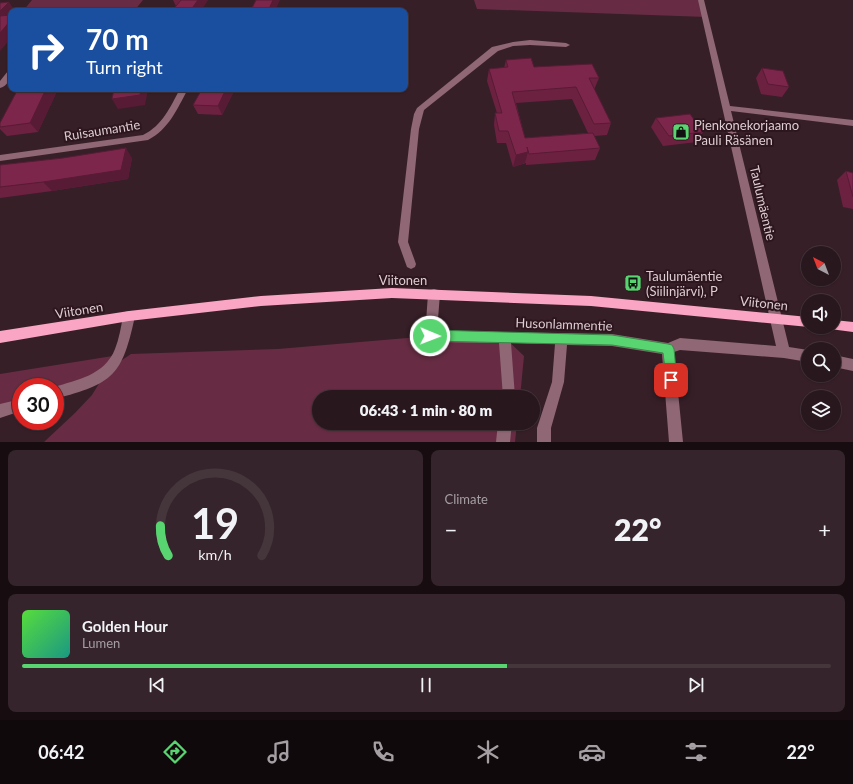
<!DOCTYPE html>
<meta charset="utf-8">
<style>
body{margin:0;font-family:Lato,sans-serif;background:#35242b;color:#f1f3f6;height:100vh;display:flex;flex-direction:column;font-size:15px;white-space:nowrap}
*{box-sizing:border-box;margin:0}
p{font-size:13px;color:#a59fa4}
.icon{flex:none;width:22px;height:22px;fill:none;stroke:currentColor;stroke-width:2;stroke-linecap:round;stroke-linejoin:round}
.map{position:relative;height:442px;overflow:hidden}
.panel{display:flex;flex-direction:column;gap:8px;padding:8px;background:#170d10;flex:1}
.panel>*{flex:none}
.top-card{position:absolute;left:8px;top:8px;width:400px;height:84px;border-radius:8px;box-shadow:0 1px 3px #0004,0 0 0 1px #45363c;background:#1a4fa0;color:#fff;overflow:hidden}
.needle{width:26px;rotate:318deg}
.controls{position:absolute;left:801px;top:246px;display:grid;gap:8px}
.controls a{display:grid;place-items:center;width:40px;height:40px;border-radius:50%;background:#29171e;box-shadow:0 1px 3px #0004,0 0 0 1px #45363c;font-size:20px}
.speed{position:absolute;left:12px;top:378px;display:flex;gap:8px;font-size:20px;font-weight:700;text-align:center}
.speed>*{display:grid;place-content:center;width:52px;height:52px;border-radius:50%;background:#29171e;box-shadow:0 1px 3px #0004,0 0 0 1px #45363c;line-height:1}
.speed .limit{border:6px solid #d22;background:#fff;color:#111}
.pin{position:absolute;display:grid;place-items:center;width:34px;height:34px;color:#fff;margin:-17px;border-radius:8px;box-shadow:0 2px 6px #0006}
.me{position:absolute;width:44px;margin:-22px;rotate:91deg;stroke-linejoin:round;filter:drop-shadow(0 0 3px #0008)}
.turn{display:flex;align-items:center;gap:14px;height:84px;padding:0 12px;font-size:18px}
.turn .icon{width:52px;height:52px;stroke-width:2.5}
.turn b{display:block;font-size:28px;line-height:34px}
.big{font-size:30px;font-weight:800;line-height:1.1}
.panel .tile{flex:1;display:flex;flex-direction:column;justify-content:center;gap:6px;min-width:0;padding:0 14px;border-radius:8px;background:#35242b}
.panel .dial{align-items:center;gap:0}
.dial svg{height:104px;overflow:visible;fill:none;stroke:#45363c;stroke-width:7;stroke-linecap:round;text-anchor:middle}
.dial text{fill:#f1f3f6;stroke:none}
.song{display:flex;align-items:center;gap:12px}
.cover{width:48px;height:48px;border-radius:6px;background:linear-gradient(135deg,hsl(110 70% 55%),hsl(170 70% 35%))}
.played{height:4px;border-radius:2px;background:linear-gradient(90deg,#58d570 60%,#45363c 60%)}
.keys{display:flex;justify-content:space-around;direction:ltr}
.heat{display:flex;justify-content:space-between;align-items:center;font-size:22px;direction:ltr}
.panel .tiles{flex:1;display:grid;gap:8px;grid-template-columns:1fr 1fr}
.tile:last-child{grid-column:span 2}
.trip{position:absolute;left:312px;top:390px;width:228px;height:40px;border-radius:20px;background:#29171e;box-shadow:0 1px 3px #0004,0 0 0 1px #45363c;font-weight:800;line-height:40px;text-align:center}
.tabs{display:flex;height:64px;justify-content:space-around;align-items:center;background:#10090c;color:#a59fa4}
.tabs .icon{width:28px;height:28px}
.tabs .on{color:#58d570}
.tabs b{font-size:18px;color:#f1f3f6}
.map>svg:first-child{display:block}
</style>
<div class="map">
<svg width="853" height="442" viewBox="0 0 853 442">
<rect width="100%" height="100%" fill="#371f28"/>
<path fill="#672c43" d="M32,0H143L134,11H23Z
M474,0H701L707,17L477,9Z
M431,336L504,337L524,356L520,397H319V423H517L515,442H44L75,413L92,395L103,377L55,387H21V405L0,411V374L119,355L113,366L131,354L278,349Z"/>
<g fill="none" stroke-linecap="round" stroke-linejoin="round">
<path fill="#906775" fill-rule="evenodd" d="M698,0H704L730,106L853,120V126L731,111L789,347L808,350V362L784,358L680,350L674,352L683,442H669L662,354L612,346L567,345L564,382L551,428V442H537V428L552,382L555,344L511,343L515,397H503L499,343L431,342L427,340L425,336L428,294L430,290L434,289L438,290L440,294L437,331L612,334L668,343L680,338L776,346Z
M530,40L566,43L570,45L566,47L530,45L513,46L498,51L424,110L419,129L408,242L416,264L415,267L411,269L407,267L398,242L411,129L414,114L417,108L492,47L513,42Z
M8,71H11C11,78 8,86 0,88V81Z
M180,89H188C177,109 169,129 148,140L0,161V155L143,135C163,125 170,107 180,89Z
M129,311L133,312L135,316C122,376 114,383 55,399L54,387C77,380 105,375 115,349C119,339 121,327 123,316L125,312Z
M834,355L853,359V371L834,367Z
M21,399V411L0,418V404Z
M498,423H512L510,442H496Z"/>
<path fill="#faa5c3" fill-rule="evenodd" d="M392,288L591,296L808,317L809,327L591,306L392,298L261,306L129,321L0,343V331L129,311L261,296Z
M834,320L853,322V332L830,329L829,327H834Z"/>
</g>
<path fill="#6c2141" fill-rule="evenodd" d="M173,0H208L176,6Z
M506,60L534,67L599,78L594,90L611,123L607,135L594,136L600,148L595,160L526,165V163L513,167L506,143H497L494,125L495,113H497L487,81L489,69L504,68ZM572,99L588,133L525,138L516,103Z
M762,68L789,87L782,97L761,94L756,78Z
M18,89H58L38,132L7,136L0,129V123Z
M235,89L222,115L198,114L193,105Z
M656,118L703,132L697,142L663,146L651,127Z
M132,158L128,179L52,191L0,198V165Z
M846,171L853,173V209L843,207L837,180Z"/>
<path fill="#581b35" d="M198,0H208L201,11H190Z
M273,0H280L275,11H268Z
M9,2L15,11H11V16L0,22V11Z
M11,20V38L0,51V33Z
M46,89H58L38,132L30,123Z
M141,89H148L145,105L118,109L112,99Z
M226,89H235L222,115L218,106Z
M126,148L132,158L128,179L52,191L43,182Z
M528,152L525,163L513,167L516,155Z"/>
<path fill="#7d264c" stroke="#581b35" d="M181,0H198L190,11H172Z
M256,0H273L268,11H231L232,8H252Z
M9,2L0,11V3Z
M11,15V20L0,33V16Z
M531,58L534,67L592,64L599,78H589L611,123L594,124L576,87L512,92L525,138L593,133L600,148L529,154L527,147L528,152L516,155L508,131H499L495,113H502L489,69L508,67L506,60Z
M762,68L783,71L789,87L768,84Z
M18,89H46L30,123L0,127V123Z
M114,89H141L140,95L112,99Z
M202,89H226L218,106L193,105Z
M690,114L703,132L669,136L656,118Z
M126,148L121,170L43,182L0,187V165L63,158Z
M846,171L853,173V197Z"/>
<path fill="#58d570" stroke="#398a49" d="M430,330L612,335L668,344L672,345L674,349L677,380L675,384L671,386L667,384L663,353L612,345L430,341L427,339L425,336L427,332Z"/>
<defs>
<g id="shop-square" transform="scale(0.9)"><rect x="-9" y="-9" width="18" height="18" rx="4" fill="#58d570" stroke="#2d161e"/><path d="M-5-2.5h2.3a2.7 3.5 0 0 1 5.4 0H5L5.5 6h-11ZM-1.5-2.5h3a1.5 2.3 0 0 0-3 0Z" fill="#111"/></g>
<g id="bus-square" transform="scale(0.9)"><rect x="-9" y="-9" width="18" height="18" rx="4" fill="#58d570" stroke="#2d161e"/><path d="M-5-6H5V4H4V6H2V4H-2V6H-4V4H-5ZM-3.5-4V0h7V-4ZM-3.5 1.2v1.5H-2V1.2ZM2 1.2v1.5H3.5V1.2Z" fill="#111"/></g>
</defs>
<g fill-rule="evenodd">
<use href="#shop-square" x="681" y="132"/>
<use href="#bus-square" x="633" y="283"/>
</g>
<g text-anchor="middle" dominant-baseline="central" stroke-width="4" stroke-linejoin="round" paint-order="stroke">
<g font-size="13" fill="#ddcdd2" stroke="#2d161e" text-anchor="start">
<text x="694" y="125">Pienkonekorjaamo<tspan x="694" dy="15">Pauli Räsänen</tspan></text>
<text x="646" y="276">Taulumäentie<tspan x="646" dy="15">(Siilinjärvi), P</tspan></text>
</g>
<g font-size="13" fill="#ddcdd2" stroke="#2d161e">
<text transform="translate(102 130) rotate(-9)">Ruisaumantie</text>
<text transform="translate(763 203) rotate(77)">Taulumäentie</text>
<text x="403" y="280">Viitonen</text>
<text transform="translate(764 303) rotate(6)">Viitonen</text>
<text transform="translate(79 310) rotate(-9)">Viitonen</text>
<text transform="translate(564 324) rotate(2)">Husonlammentie</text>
</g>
</g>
</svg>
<div class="controls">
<a><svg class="needle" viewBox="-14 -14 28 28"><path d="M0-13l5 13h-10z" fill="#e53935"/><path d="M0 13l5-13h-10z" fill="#a59fa4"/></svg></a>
<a><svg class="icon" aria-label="sound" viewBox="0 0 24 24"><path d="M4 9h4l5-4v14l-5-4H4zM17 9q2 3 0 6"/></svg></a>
<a><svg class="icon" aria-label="search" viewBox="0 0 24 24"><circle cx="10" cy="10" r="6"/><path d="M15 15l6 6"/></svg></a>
<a><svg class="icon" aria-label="layers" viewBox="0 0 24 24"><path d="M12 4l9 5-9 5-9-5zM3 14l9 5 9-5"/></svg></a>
</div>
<div class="speed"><div class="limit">30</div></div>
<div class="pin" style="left:671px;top:380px;background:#d93025"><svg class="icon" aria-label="arrive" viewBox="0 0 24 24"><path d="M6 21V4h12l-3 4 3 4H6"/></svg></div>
<svg class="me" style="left:430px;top:336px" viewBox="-20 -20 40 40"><circle r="17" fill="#58d570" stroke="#fff" stroke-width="3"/><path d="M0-11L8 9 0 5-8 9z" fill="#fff"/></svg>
<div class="trip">06:43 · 1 min · 80 m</div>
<div class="top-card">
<div class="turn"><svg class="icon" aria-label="right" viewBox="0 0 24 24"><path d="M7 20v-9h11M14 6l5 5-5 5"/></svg><div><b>70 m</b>Turn right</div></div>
</div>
</div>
<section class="panel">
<div class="tiles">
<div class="tile dial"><svg viewBox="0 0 100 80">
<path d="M14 69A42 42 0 1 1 86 69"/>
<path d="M14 69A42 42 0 0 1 8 46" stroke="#58d570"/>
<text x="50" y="56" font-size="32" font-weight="700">19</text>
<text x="50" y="72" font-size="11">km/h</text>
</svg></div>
<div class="tile"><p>Climate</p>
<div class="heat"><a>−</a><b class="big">22°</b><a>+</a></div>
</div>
<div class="tile">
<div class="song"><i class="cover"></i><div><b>Golden Hour</b><p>Lumen</p></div></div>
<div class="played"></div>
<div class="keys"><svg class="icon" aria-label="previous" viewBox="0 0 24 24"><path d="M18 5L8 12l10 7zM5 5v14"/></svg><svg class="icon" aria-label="pause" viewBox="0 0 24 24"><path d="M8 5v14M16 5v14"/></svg><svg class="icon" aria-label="next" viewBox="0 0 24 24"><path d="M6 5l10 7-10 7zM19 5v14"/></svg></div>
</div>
</div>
</section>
<nav class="tabs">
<b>06:42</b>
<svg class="icon on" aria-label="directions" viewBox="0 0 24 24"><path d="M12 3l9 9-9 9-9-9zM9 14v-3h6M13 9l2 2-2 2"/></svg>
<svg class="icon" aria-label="music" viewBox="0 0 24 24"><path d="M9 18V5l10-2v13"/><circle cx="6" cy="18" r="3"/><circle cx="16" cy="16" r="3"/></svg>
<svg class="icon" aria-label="phone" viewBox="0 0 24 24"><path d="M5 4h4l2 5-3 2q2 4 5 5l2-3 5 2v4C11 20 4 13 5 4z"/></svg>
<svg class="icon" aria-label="climate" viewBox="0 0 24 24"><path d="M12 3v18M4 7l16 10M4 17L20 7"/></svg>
<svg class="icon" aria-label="car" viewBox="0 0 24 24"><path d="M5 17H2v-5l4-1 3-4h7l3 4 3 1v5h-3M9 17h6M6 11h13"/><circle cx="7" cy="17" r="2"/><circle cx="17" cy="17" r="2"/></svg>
<svg class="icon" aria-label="filters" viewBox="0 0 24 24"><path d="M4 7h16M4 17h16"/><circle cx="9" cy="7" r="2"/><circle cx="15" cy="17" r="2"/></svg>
<b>22°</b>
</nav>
